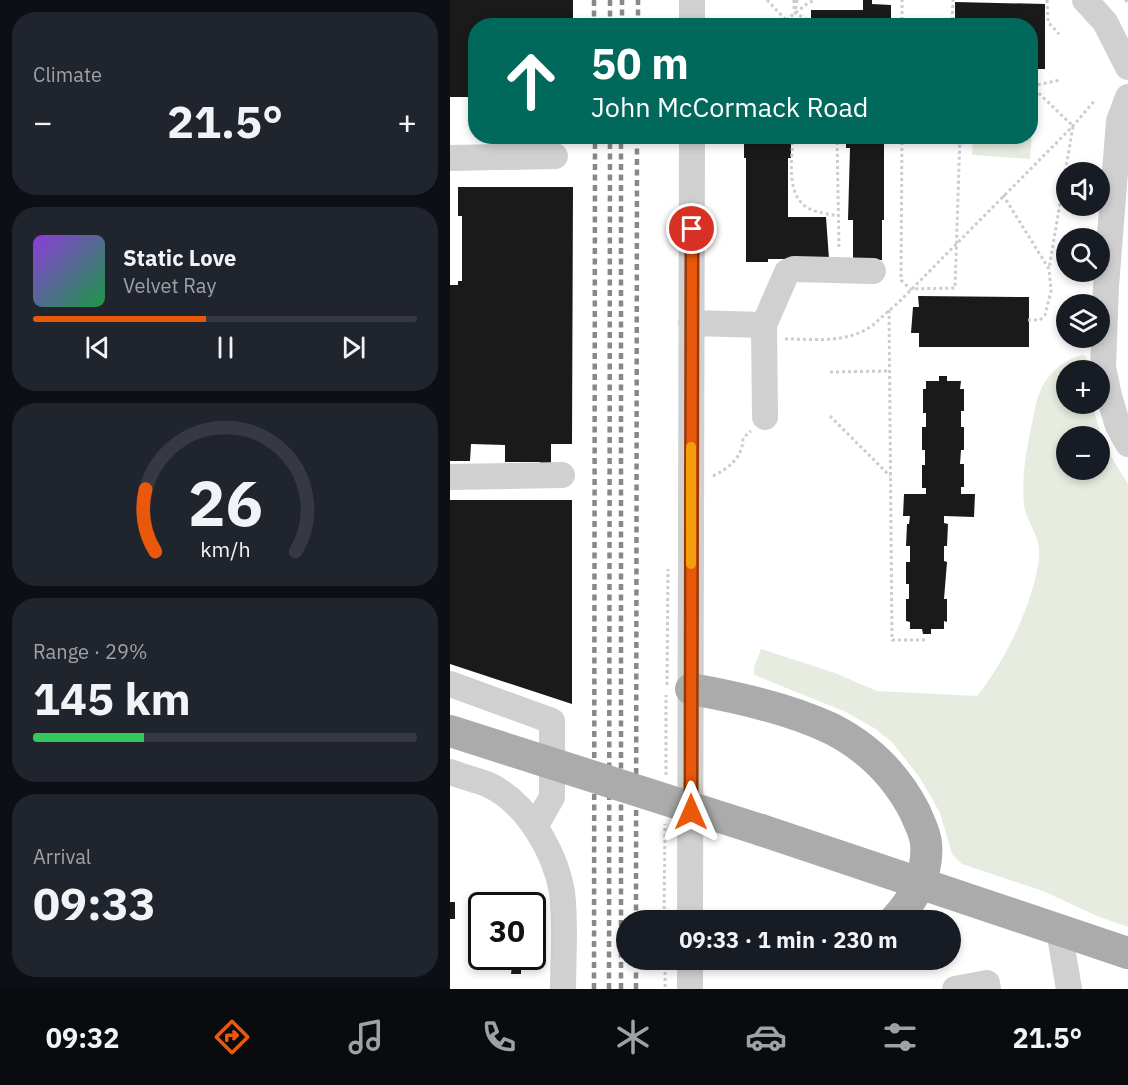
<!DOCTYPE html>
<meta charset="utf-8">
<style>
body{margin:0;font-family:"IBM Plex Sans",sans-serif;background:#20242c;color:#f1f3f6;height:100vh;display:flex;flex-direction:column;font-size:22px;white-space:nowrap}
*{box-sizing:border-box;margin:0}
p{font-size:20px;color:#9ea1a6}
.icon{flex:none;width:33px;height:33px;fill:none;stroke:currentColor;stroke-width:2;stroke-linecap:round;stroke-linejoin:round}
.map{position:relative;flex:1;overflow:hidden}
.sheet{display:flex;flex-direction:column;gap:12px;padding:12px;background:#0d0f14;width:450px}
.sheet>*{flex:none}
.top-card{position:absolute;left:18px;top:18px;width:570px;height:126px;border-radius:24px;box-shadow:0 3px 9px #0003;background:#00695c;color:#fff;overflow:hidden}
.fabs{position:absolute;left:606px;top:162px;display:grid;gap:12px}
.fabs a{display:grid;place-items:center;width:54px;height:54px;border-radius:50%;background:#171b24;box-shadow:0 3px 9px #0003;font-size:30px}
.speed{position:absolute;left:18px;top:892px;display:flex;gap:12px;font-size:30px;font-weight:700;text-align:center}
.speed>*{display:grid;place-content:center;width:78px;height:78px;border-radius:50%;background:#171b24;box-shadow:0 3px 9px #0003;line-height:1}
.speed .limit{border:3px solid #111;border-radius:9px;background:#fff;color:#111}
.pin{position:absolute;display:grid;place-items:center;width:51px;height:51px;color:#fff;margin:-26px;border:3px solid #fff;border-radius:50%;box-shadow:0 2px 6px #0007}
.me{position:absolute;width:66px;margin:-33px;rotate:0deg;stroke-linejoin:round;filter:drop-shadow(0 0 4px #0008)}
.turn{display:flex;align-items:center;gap:21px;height:126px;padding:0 24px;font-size:27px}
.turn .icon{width:78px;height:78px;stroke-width:2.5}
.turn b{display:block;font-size:42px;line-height:51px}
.big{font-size:45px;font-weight:700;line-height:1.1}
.sheet .widget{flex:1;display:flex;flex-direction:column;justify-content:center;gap:9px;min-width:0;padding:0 21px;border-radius:24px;background:#20242c}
.sheet .dial{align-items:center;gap:0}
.dial svg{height:156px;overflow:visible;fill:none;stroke:#363941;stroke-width:7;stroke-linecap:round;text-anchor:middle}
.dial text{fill:#f1f3f6;stroke:none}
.song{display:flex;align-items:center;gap:18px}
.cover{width:72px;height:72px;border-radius:9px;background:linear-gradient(135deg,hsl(270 70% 55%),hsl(140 70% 35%))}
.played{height:6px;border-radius:3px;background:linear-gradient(90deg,#ea580c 45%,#363941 45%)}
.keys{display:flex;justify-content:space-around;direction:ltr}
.heat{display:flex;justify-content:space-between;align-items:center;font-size:33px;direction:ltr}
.charge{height:9px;border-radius:4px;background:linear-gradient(90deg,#34c759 29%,#363941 0)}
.trip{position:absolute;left:166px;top:910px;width:345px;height:60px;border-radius:30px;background:#171b24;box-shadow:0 3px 9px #0003;font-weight:700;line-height:60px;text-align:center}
.dock{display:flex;height:96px;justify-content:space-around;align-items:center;background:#090b0e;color:#9ea1a6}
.dock .icon{width:42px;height:42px}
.dock .active{color:#ea580c}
.dock b{font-size:27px;color:#f1f3f6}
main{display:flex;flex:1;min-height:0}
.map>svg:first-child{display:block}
</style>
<main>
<section class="sheet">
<div class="widget"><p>Climate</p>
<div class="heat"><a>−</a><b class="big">21.5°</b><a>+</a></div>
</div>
<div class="widget">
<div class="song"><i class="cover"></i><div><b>Static Love</b><p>Velvet Ray</p></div></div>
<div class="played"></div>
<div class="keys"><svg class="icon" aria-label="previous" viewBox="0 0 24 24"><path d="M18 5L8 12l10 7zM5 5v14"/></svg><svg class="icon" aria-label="pause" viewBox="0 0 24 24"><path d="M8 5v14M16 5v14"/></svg><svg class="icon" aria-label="next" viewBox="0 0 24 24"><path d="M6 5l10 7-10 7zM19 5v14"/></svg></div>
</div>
<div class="widget dial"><svg viewBox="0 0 100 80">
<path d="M14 69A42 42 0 1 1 86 69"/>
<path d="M14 69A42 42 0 0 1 9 37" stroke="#ea580c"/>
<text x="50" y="56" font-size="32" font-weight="700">26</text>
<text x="50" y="72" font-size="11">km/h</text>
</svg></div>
<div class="widget"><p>Range · 29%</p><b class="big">145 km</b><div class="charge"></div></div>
<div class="widget"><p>Arrival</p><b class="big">09:33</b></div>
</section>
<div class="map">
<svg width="678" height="989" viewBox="0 0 678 989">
<rect width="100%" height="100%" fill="#fff"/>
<path fill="#e6ecdf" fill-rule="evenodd" d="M581,122H583L580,159L522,155L523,137L580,136Z
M633,355L637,358L638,370H616V404H642L654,445L678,484V927L647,916L593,891L512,864L502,854L490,813L481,797L470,778L442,742L424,728L396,712L304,675V667L311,649L385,673L427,691L527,696C554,664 586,598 589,556C591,535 576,523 574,504C571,475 577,447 583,419C585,410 586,400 590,392C596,375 615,358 633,355ZM616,436H650V470H616Z"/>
<path fill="#1a1a1a" d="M0,0H123V26H26V104H23V97H0Z
M413,0H422V4L441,5V26H361V10H413Z
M505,2L595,4V69H580V26H505Z
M294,136H341V158H338V217H376L379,259H318V262H296V158H294Z
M396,136H434V220H432V260H403V220H398L400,148H396Z
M8,187H123L122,444H101V469H90V462H55V445L21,444L20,461H0V285H8V281H12V216H8Z
M468,296L579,297V347H469V333H461L463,307H469Z
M489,376H497V381H511L510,389H514V411H511V427H514V450H511L510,464H514V487H511V494H525L524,517L494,516V523L498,524L497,546H494V561L497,562L494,599H497V622L494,621V629H481V634H473L472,629H460V622L456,621V599H459V584H456V562H460V546H456L457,524H459L460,516H453L454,494H476V488H472V465H475V450H472V427H476V413H473V389H476V381H489Z
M0,500H122V704L0,664Z
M41,894V902H31V895Z
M0,902H5V919H0Z
M62,966H71V974H61Z"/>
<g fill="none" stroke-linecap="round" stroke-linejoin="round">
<path stroke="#cdcdcd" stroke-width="3" stroke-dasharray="3 3" stroke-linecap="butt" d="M317,0L336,20
M347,0L345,13L356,19L358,26
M597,0L598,22L609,34
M675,0L678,2
M344,9V0
M335,26L336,20L358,3L365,0
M452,26V0
M502,26L503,0
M580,85L623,126L599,269
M582,86L610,80
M343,136C342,160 335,197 360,209C368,213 379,214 388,216
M387,136L389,249
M452,136L451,280L460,289L505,288L510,136
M362,140L387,139
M553,195L599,269L601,291L595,315L590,320H578
M439,310L442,640H478
M335,339C365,339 397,344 423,325C431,318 439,310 448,303L623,126L645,100
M380,372L440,371
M380,416L440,476
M263,476C279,468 293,457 293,438L301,431
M217,685L218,569
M216,775V695
M214,921L215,824
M215,960V989"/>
<path stroke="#d0d0d0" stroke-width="26" d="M635,0L655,22L678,67
M242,26V0
M678,97L669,121L656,286L653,367L659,396L668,426L678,444
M0,158L105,156
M241,323L314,325
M315,417L314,325L337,272L344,269L423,271
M0,477L112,475
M0,684L102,721V797L85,827
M0,772C13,777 27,780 39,785C77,803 105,852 112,892C116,924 113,958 113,989
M240,921L242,136
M609,930L619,989
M240,989V960
M505,989L537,983L538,989"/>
<path stroke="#ababab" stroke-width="32" d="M241,689C287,697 340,709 382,729C419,748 446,775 465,812C469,822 475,832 476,843C479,872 464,900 444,921
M311,830L678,953"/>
<path stroke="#888" stroke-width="4.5" stroke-dasharray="6 4.5" stroke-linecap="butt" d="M144,0V26
M160,0V26
M172,26V0
M188,26V0
M186,921L187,136
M144,989L145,136
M159,989L160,136
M171,989V136
M186,989V960"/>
<path stroke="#ababab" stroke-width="32" d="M0,731L311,830"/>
</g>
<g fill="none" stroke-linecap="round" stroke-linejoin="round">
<g stroke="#983908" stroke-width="15">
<path id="route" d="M241,812L242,229"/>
</g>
<use href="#route" stroke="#ea580c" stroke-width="10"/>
<path stroke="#f59e0b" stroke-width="10" d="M241,564V447"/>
</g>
</svg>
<div class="fabs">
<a><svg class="icon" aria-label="sound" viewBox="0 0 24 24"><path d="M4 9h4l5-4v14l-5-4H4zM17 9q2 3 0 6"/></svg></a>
<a><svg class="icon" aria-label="search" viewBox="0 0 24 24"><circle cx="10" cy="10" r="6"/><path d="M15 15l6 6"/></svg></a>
<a><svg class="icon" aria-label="layers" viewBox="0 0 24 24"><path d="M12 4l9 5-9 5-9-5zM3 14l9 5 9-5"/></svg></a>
<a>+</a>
<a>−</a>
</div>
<div class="speed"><div class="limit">30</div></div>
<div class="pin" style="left:242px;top:229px;background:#d93025"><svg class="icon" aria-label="arrive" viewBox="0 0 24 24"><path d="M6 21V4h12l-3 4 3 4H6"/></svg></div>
<svg class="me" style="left:241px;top:812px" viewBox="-20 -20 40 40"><path d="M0-17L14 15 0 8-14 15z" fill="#ea580c" stroke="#fff" stroke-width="4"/></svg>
<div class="trip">09:33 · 1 min · 230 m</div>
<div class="top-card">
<div class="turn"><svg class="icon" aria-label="ahead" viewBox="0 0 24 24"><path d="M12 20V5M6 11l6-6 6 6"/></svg><div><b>50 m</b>John McCormack Road</div></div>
</div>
</div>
</main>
<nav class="dock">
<b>09:32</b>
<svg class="icon active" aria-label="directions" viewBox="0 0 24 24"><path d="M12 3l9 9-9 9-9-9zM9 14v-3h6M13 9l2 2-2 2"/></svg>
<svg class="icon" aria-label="music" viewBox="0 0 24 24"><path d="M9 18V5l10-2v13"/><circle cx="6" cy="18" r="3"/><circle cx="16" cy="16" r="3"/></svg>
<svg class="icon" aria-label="phone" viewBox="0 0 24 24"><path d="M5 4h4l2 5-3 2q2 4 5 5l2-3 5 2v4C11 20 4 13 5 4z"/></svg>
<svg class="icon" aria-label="climate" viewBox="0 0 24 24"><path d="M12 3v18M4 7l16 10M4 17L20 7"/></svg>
<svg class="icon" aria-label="car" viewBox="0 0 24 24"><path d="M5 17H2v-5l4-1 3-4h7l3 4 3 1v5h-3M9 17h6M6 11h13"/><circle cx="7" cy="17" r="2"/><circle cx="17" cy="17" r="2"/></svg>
<svg class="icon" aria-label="filters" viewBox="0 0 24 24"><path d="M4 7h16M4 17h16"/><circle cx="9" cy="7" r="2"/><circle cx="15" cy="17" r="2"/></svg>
<b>21.5°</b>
</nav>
